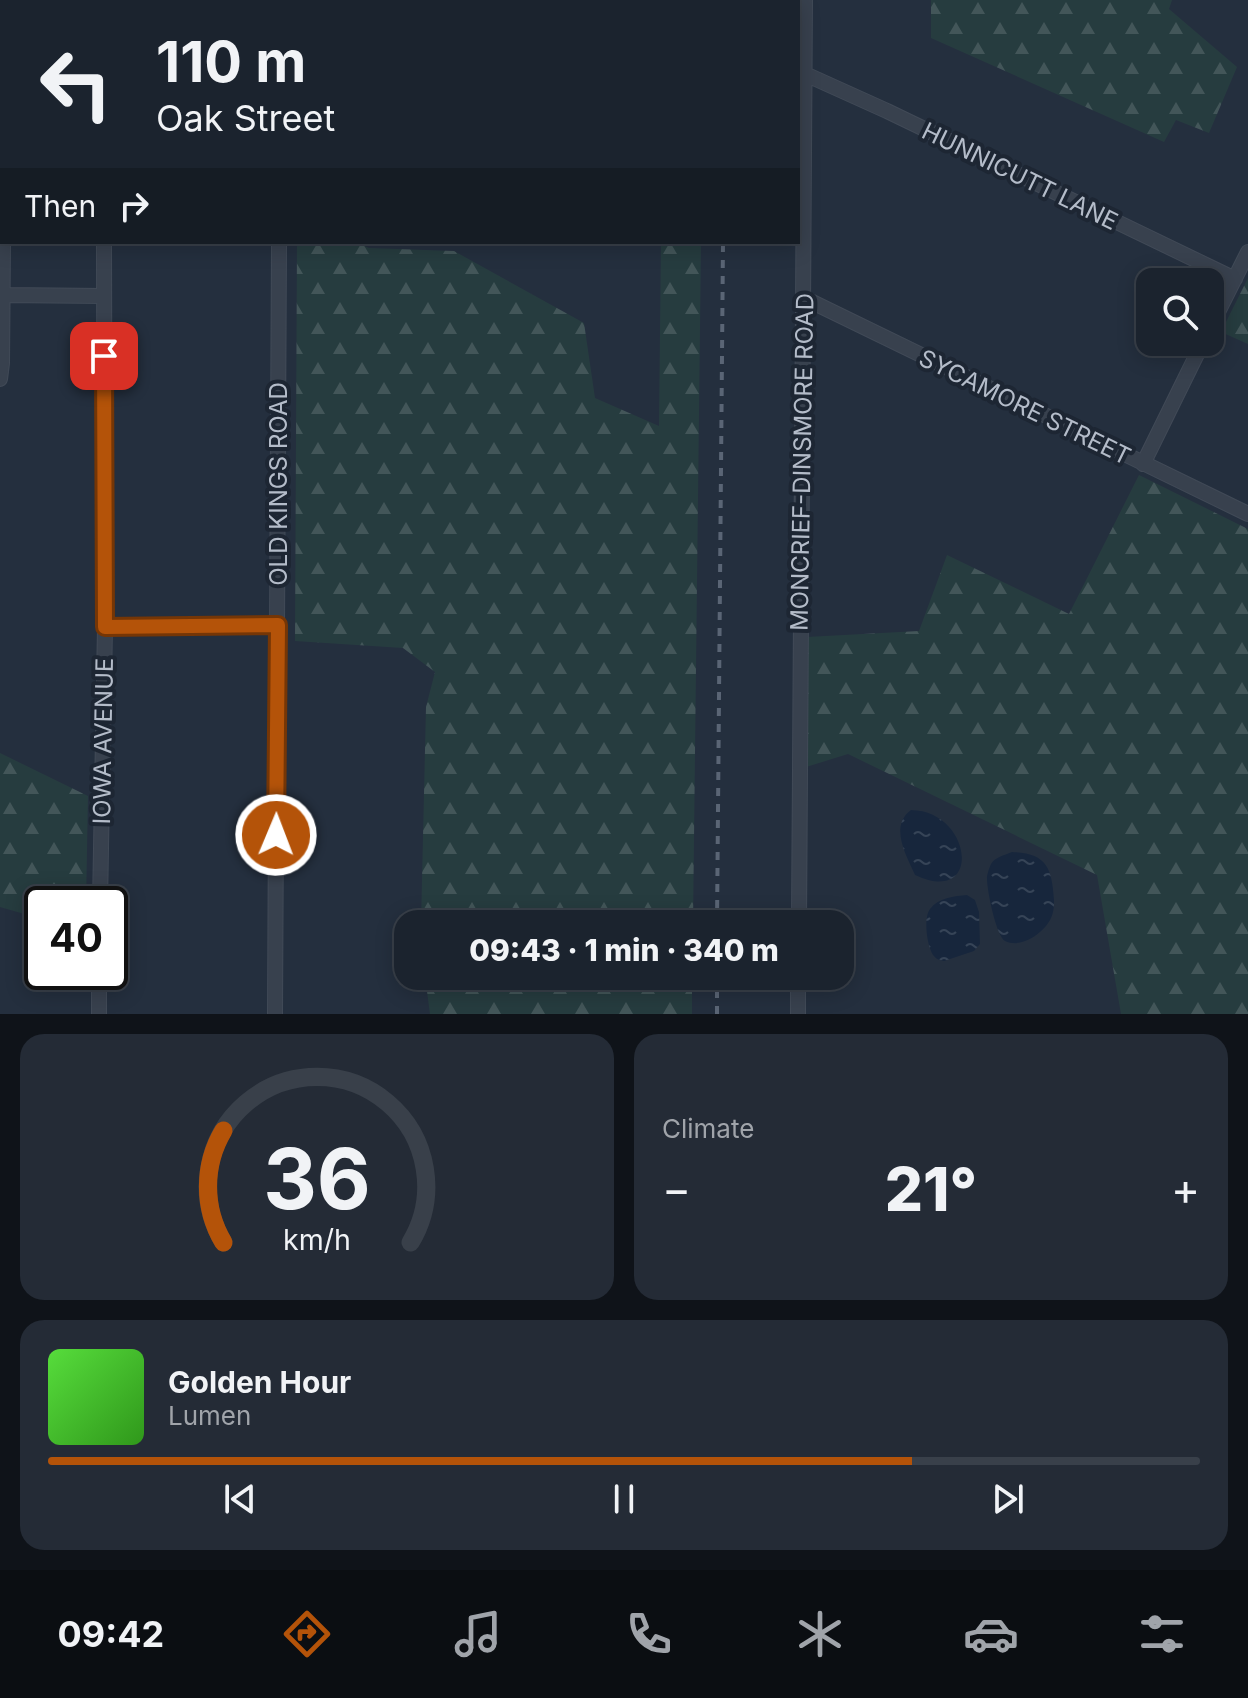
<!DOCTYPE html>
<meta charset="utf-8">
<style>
body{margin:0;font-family:Inter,sans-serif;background:#242b36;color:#f1f3f6;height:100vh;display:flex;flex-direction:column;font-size:30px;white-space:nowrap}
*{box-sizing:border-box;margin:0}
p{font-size:26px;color:#a0a4aa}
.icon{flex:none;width:44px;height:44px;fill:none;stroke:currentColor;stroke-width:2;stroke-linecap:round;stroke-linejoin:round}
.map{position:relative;height:1014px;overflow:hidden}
.panel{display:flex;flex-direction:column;gap:20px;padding:20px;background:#0f1319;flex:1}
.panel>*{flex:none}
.hud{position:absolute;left:0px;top:0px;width:800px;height:244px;box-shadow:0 4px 20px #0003,0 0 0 2px #39404a;background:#1b232e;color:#f1f3f6;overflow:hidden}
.fabs{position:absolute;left:1136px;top:268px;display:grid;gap:16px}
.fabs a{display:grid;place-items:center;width:88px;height:88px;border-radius:16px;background:#1b232e;box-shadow:0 4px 20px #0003,0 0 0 2px #39404a;font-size:40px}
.speed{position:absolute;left:24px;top:886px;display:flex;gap:16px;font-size:40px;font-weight:700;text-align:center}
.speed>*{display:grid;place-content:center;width:104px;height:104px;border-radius:50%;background:#1b232e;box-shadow:0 4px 20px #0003,0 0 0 2px #39404a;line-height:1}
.speed .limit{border:4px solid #111;border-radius:12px;background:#fff;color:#111}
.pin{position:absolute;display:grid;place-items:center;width:68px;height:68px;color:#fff;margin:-34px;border-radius:16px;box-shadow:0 4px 12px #0006}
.me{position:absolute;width:88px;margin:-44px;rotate:1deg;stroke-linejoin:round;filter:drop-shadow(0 0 6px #0008)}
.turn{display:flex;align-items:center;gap:28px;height:168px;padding:0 24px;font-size:36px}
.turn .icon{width:104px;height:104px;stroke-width:2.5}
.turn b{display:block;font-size:56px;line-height:68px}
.then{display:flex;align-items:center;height:76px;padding:0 24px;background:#0003;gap:16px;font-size:30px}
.big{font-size:60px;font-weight:800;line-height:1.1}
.panel .tile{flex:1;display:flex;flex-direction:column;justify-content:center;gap:12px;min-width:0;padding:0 28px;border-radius:24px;background:#242b36}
.panel .dial{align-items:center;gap:0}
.dial svg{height:208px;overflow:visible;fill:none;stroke:#39404a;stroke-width:7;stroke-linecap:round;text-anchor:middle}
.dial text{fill:#f1f3f6;stroke:none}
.song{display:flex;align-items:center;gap:24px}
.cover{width:96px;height:96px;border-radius:12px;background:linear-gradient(135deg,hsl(110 70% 55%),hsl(110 70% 35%))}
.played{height:8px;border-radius:4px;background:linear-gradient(90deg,#b45309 75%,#39404a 75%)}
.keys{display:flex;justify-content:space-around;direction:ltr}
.heat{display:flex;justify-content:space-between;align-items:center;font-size:44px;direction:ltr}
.panel .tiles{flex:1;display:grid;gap:20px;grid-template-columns:1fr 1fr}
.tile:last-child{grid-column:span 2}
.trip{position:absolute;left:394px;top:910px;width:460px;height:80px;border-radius:24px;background:#1b232e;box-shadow:0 4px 20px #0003,0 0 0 2px #39404a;font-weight:800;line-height:80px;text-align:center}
.menu{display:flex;height:128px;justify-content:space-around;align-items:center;background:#0b0e12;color:#a0a4aa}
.menu .icon{width:56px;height:56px}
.menu .selected{color:#b45309}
.menu b{font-size:36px;color:#f1f3f6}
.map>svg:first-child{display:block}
</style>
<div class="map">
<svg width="1248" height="1014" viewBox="0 0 1248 1014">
<defs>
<pattern id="forest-firs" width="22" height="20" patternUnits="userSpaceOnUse" patternTransform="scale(2)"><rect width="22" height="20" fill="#263c3f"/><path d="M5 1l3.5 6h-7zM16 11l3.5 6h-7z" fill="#435659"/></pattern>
<pattern id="water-ripples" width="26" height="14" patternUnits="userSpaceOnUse" patternTransform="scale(2)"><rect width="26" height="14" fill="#17263c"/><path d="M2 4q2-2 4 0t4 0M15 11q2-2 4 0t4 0" fill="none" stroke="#364457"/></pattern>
</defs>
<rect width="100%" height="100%" fill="#242f3e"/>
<path fill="url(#forest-firs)" d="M584,0H704V2H584Z
M931,0H1172L1169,9L1237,67L1209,133L1176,120L1164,142L931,38Z
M297,242H355L369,248L454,251L584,323L595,398L659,426L661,242H701L693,924H421L426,707L435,672L403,648L295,641Z
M1248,278V344L1221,332Z
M1139,475L1248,529V1014H1121L1097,875L848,754L806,767L807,637L919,631L947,555L1069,614Z
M0,753L88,796L86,904H42V919L0,907Z
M425,976H692V1014H430Z"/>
<path fill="url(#water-ripples)" d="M911,810C973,811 983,907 915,875C906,855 889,826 911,810Z
M1012,852C1046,853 1052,867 1054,900C1054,904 1054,908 1053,912C1050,929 1023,950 1005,941C996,936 986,887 987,876C988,872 989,868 991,864C995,857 1005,855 1012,852Z
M967,895L975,900L979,912L980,944L974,951L944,961C939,960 936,959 933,955C927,946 923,918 930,909C938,898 954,896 967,895Z"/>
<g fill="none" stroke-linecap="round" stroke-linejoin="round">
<g stroke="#414a57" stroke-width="16">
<path id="minor" d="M185,0L189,2
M105,2V0
M279,2V0
M805,74L887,111L1235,279
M0,213L2,223
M3,295L104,296
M804,298L1248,514
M1210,328L1248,252
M0,379L2,363L3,242
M1143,464L1203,342
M105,627L278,625
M100,904L105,627L104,242
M799,924L805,0
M99,1014V972
M275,1014L279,242
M798,1014V976"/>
</g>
<use href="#minor" stroke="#38414e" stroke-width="14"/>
<path stroke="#5a6575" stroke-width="4" stroke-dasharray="8 8" stroke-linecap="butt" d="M725,2V0
M717,924L723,242
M717,1014V976"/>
</g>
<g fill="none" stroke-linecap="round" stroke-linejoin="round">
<g stroke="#753606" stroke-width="20">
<path id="route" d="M104,356L105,627L278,625L276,835"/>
</g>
<use href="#route" stroke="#b45309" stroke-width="14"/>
</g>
<g text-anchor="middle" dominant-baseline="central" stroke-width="8" stroke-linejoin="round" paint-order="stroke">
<g font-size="24" fill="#b4bcc9" stroke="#1d2633">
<text transform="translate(1020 176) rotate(26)">HUNNICUTT LANE</text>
<text transform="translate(1025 407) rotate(26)">SYCAMORE STREET</text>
<text transform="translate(802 462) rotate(-89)">MONCRIEF-DINSMORE ROAD</text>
<text transform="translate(278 484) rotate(-90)">OLD KINGS ROAD</text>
<text transform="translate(103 741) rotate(-89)">IOWA AVENUE</text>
</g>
</g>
</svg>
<div class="fabs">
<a><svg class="icon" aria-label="search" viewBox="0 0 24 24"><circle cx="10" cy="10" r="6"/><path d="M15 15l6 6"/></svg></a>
</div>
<div class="speed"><div class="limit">40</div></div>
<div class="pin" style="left:104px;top:356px;background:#d93025"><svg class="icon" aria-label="arrive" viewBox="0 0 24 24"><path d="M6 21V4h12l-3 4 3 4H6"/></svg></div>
<svg class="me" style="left:276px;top:835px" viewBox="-20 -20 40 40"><circle r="17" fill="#b45309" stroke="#fff" stroke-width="3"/><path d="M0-11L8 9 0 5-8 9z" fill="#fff"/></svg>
<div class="trip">09:43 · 1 min · 340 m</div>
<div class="hud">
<div class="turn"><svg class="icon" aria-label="left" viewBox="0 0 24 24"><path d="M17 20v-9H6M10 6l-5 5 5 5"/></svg><div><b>110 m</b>Oak Street</div></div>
<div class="then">Then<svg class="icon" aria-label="right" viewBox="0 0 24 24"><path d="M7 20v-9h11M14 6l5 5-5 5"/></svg></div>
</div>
</div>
<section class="panel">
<div class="tiles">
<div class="tile dial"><svg viewBox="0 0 100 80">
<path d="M14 69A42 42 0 1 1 86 69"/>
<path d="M14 69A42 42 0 0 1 14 26" stroke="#b45309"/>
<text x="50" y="56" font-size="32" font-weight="700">36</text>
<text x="50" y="72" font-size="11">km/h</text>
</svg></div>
<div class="tile"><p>Climate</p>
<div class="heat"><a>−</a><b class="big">21°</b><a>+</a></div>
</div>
<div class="tile">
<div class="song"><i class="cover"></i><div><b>Golden Hour</b><p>Lumen</p></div></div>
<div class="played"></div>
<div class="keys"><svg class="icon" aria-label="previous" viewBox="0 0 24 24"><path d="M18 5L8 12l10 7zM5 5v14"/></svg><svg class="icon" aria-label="pause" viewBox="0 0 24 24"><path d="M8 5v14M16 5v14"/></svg><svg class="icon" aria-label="next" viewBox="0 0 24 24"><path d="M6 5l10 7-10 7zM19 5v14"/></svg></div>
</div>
</div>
</section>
<nav class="menu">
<b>09:42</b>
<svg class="icon selected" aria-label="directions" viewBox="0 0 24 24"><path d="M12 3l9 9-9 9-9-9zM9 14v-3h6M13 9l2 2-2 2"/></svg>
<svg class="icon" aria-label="music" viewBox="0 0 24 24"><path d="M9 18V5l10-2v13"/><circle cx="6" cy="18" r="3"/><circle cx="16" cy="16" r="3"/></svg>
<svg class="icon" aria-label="phone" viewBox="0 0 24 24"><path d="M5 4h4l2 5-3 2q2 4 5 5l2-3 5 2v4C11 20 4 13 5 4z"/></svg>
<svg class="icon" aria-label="climate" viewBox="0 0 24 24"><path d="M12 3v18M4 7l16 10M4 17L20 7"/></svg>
<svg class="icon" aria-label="car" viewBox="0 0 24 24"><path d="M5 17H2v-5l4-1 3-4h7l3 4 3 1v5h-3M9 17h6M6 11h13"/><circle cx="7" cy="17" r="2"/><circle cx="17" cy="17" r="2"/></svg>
<svg class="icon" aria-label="filters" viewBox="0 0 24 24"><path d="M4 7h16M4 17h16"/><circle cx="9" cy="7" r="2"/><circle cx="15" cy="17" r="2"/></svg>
</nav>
